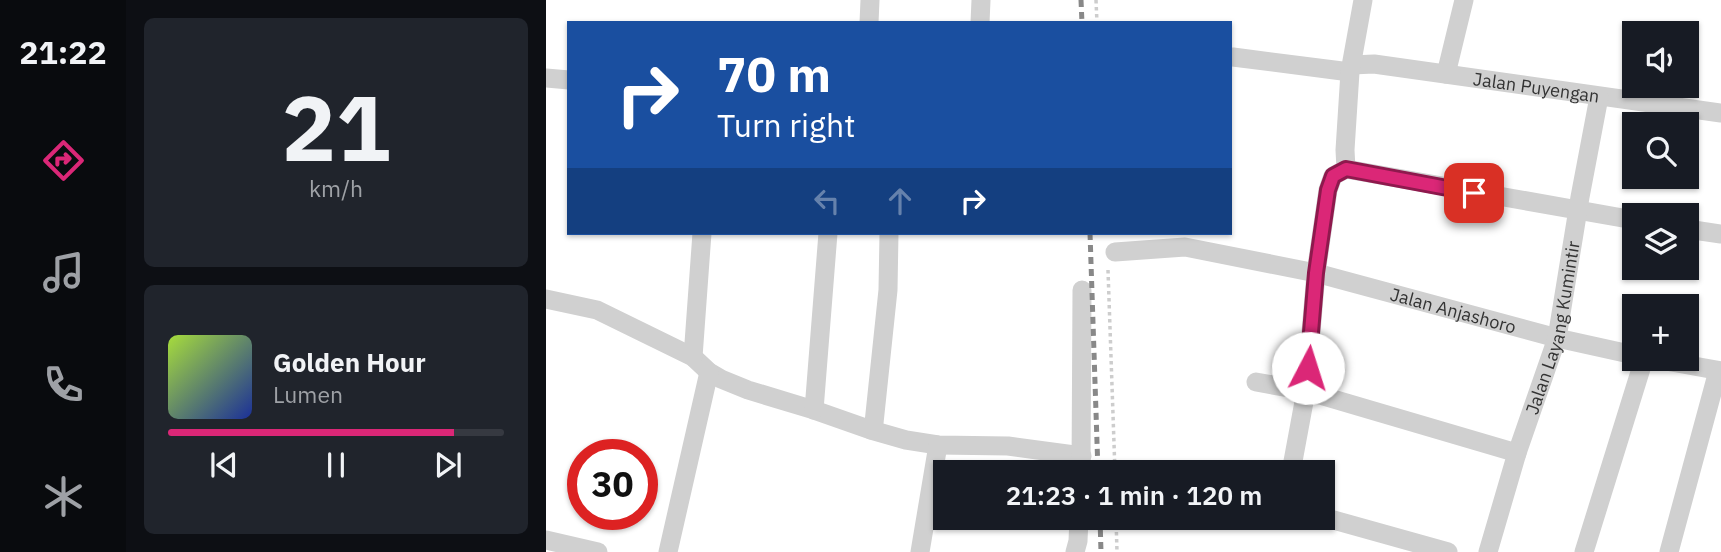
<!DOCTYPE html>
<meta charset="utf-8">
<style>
body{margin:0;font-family:"IBM Plex Sans",sans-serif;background:#20242c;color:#f1f3f6;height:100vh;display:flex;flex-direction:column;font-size:26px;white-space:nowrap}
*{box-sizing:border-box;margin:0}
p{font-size:23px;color:#9ea1a6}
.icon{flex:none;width:38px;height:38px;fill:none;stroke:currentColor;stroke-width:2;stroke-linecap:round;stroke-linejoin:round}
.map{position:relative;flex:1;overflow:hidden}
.sheet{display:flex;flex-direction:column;gap:18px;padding:18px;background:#0d0f14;width:420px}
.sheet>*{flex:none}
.top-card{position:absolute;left:21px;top:21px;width:665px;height:214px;border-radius:0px;box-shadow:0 2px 5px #0004;background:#1a4fa0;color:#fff;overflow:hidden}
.controls{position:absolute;left:1076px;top:21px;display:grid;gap:14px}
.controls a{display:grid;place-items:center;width:77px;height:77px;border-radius:0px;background:#171b24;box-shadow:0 2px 5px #0004;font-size:35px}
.speed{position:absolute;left:21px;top:439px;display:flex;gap:14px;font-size:35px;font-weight:700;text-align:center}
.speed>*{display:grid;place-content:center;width:91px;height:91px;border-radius:50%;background:#171b24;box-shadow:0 2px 5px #0004;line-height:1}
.speed .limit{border:10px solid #d22;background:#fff;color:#111}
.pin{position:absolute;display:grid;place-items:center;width:60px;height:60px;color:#fff;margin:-30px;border-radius:14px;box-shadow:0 4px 10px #0006}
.me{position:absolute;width:77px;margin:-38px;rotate:5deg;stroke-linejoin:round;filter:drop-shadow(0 0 5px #0008)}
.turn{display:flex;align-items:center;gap:24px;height:147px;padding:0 35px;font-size:32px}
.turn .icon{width:91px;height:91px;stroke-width:2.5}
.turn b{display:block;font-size:49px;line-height:60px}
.lanes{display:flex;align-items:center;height:66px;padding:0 35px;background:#0003;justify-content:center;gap:35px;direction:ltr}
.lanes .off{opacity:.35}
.sheet .card{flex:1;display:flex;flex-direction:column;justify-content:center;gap:10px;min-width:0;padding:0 24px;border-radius:10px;background:#20242c}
.sheet .dial{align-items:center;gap:0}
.dial b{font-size:91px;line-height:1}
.song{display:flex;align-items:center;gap:21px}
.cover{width:84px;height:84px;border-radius:10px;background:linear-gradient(135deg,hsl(80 70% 55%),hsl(230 70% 35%))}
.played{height:7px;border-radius:4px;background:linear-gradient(90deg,#db2777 85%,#363941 85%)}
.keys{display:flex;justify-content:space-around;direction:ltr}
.trip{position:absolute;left:387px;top:460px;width:402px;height:70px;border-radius:0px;background:#171b24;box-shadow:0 2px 5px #0004;font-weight:600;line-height:70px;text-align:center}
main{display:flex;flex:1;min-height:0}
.tab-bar{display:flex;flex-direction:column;width:126px;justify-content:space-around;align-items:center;background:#090b0e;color:#9ea1a6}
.tab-bar .icon{width:49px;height:49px}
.tab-bar .current{color:#db2777}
.tab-bar b{font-size:32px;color:#f1f3f6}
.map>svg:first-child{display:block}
</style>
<main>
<nav class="tab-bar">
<b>21:22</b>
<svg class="icon current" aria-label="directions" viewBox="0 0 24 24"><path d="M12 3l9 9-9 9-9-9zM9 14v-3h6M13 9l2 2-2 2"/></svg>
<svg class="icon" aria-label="music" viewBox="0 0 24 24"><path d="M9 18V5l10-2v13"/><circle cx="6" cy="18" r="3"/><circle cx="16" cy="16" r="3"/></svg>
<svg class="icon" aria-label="phone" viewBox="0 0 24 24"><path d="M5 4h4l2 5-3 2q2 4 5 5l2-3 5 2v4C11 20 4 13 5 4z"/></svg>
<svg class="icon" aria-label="climate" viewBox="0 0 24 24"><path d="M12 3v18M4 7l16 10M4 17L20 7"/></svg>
</nav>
<section class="sheet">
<div class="card dial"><b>21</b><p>km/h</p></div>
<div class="card">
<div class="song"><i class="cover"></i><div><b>Golden Hour</b><p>Lumen</p></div></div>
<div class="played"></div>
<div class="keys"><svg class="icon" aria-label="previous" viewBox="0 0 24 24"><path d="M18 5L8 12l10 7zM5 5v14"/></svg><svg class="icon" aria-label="pause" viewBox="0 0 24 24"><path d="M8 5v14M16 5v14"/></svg><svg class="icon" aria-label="next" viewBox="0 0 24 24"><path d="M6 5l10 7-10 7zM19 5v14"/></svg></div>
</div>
</section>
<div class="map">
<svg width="1175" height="552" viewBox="0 0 1175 552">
<rect width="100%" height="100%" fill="#fff"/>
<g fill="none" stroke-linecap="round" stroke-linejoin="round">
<path stroke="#cdcdcd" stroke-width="3.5" stroke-dasharray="3.5 3.5" stroke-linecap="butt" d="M550,0L551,23
M562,270L569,472
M570,518L571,552"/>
<g stroke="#d0d0d0" stroke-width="19">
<path d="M323,23L324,0"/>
<path d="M434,23L435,0"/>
<path d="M687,57L804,72"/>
<path id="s1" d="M806,65L828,64L1175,113"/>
<path d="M900,74L918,0"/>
<path d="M0,78L23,80"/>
<path d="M800,169L799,150L804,72L817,0"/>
<path d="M1141,229L1175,234"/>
<path id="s2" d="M569,252L639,247L770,273L1011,338L1088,355"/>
<path d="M0,299L51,310L147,357L163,372L175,379L202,390L268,410L325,430L360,440L392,445L462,446L536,456"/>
<path d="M147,357L156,233"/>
<path d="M1109,359L1175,371"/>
<path d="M710,382L760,391L971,453"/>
<path d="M268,410L282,233"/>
<path d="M325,430L328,423L342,290L343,233"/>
<path d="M535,472L536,290"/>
<path d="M745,472L760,391L770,273L782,190L787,176L800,169L1088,220"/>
<path d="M777,517L902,552"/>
<path d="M0,540L52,552"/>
<path d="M122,552L163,372"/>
<path d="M374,552L392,445"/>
<path d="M529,552L532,541L533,518"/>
<path id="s3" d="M942,552L971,453L1011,338L1034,197L1053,97"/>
<path d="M1038,552L1098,359"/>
<path d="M1123,552L1172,371"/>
</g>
<path stroke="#888" stroke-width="5" stroke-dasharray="7 5" stroke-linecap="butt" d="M535,0L536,23
M544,233L552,472
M554,518L555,552"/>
</g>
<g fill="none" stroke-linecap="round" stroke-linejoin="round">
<g stroke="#8e194d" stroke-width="18">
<path id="route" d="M762,368L770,273L782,190L787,176L800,169L928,193"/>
</g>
<use href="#route" stroke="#db2777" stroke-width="12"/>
</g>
<g text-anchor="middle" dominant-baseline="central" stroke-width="7" stroke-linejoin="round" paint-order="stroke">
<g font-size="18" fill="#333" stroke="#fff">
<text stroke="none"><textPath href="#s1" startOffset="186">Jalan Puyengan</textPath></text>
<text stroke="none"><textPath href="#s2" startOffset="346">Jalan Anjashoro</textPath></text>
<text stroke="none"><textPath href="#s3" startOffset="234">Jalan Layang Kumintir</textPath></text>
</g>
</g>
</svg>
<div class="controls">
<a><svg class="icon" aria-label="sound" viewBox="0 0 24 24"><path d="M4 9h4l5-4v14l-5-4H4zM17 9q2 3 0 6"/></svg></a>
<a><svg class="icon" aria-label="search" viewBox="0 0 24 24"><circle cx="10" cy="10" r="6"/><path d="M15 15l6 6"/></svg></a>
<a><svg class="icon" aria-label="layers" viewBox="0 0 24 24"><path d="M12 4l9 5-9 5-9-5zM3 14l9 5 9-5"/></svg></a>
<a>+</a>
</div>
<div class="speed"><div class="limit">30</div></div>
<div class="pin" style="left:928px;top:193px;background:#d93025"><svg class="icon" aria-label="arrive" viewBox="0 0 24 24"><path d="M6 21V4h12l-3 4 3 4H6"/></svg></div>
<svg class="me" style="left:762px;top:368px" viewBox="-20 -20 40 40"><circle r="19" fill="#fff"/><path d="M0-13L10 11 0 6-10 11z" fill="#db2777"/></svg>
<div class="trip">21:23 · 1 min · 120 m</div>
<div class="top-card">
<div class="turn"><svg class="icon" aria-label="right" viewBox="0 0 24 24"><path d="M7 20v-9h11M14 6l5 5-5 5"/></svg><div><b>70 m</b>Turn right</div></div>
<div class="lanes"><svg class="icon off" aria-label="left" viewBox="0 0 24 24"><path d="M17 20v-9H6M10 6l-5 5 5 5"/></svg><svg class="icon off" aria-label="ahead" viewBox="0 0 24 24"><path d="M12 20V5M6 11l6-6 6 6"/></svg><svg class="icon" aria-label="right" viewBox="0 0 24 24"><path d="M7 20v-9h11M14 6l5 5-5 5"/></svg></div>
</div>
</div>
</main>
